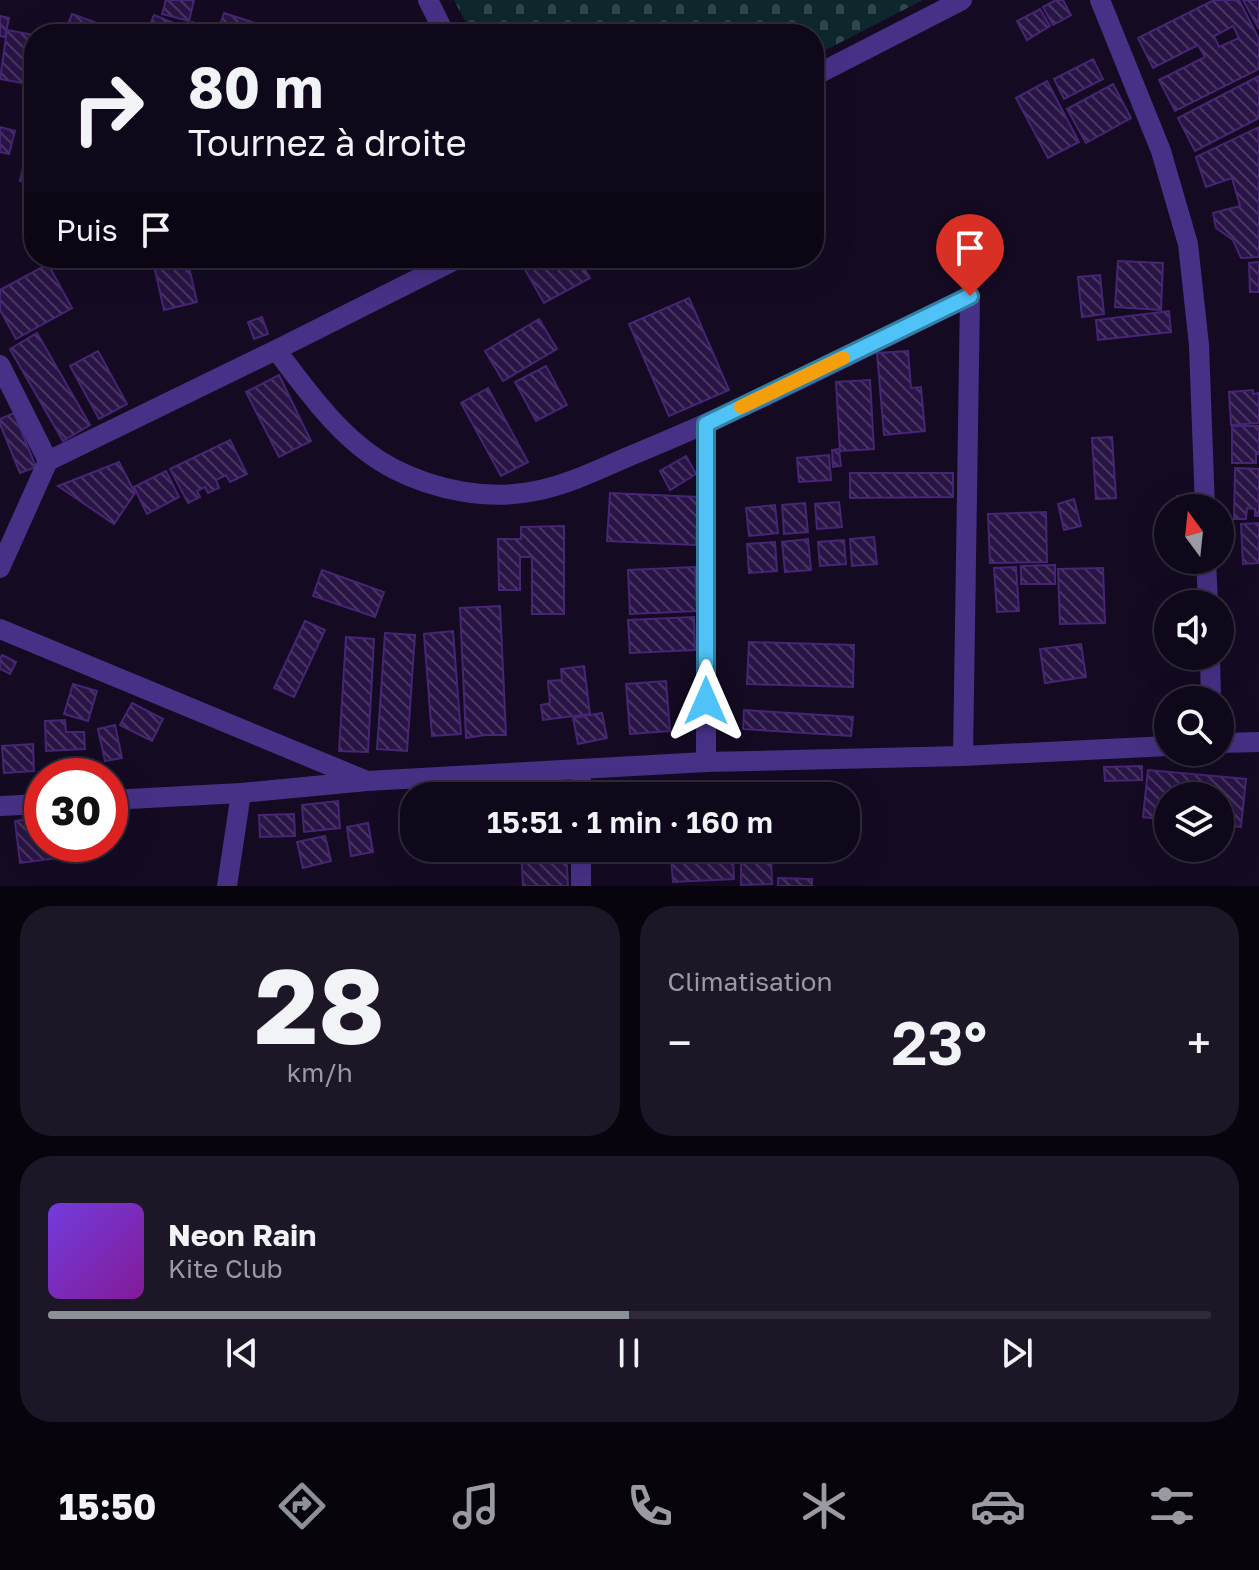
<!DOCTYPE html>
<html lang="fr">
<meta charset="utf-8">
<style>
body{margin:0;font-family:"Golos Text",sans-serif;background:#1d1627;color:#f1f3f6;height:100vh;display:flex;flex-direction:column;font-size:30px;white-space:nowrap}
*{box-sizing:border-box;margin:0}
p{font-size:26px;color:#9b9aa2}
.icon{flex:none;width:44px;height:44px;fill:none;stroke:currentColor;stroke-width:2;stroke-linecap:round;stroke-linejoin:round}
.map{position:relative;height:886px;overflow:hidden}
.details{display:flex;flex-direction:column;gap:20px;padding:20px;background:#08040e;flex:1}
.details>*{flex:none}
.top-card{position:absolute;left:24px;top:24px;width:800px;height:244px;border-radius:32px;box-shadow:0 8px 32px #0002,0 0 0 2px #2f2939;background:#0f081a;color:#f1f3f6;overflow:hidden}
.needle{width:52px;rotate:345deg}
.fabs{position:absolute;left:1154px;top:494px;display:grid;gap:16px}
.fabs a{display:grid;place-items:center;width:80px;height:80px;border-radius:50%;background:#0f081a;box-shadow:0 8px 32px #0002,0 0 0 2px #2f2939;font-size:40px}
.speed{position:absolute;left:24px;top:758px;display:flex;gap:16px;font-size:40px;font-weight:700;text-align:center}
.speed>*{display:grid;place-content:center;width:104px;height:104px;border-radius:50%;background:#0f081a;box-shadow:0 8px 32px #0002,0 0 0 2px #2f2939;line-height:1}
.speed .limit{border:12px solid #d22;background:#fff;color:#111}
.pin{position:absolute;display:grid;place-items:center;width:68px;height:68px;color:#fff;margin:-82px -34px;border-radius:50% 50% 50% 0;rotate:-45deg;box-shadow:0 0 8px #0007}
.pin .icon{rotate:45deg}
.me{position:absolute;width:88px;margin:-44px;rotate:0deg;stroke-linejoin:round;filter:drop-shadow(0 0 6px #0008)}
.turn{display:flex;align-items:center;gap:28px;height:168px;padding:0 32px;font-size:36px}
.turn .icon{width:104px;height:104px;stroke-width:2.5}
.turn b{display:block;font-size:56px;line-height:68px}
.then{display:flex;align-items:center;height:76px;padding:0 32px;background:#0003;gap:16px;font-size:30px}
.big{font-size:60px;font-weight:600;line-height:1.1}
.details .card{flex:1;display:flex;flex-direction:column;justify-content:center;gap:12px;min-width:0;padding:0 28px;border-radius:32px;background:#1d1627}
.details .dial{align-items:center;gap:0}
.dial b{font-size:104px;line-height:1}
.song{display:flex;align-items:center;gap:24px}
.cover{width:96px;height:96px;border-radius:12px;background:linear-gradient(135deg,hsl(260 70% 55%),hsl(290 70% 35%))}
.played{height:8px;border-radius:4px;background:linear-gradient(90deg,#8c9099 50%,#2f2939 50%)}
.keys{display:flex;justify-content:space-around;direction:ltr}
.heat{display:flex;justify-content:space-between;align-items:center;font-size:44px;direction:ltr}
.details .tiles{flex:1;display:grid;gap:20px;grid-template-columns:1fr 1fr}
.card:last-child{grid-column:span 2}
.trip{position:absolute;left:400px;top:782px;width:460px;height:80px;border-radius:32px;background:#0f081a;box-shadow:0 8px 32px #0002,0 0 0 2px #2f2939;font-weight:600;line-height:80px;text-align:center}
.tabs{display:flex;height:128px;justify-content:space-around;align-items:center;background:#06030a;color:#9b9aa2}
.tabs .icon{width:56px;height:56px}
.tabs .active{color:#8c9099}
.tabs b{font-size:36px;color:#f1f3f6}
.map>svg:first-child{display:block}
</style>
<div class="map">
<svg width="1259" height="886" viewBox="0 0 1259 886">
<defs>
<pattern id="cemetery-stones" width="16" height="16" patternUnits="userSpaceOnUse" patternTransform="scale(2)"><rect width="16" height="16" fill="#0e272d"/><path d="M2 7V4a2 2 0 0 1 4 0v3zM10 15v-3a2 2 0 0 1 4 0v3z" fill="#31454c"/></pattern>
<pattern id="building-back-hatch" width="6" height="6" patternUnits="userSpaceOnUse" patternTransform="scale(2)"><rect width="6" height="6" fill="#291545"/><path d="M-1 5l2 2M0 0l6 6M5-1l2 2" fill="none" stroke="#483661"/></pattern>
</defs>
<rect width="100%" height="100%" fill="#140b23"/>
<path fill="url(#cemetery-stones)" d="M454,0H923L814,56V34H472Z"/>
<path fill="url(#building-back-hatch)" stroke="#462574" stroke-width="2" fill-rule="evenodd" d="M166,0H194L189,21L162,14Z
M1056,0H1063L1071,15L1053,25L1043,7Z
M1214,0H1239L1259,39V69L1175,111L1159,80L1205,57L1198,45L1153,68L1138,38ZM1233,26L1239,38L1219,47L1214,36Z
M1243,0H1259V29Z
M1040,9L1050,26L1027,40L1017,21Z
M224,13L267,27L265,34H217Z
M72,14L105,26L102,34H64Z
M154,15L179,25L175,34H146Z
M0,16L9,18L5,37L0,36Z
M192,22L214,30L213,34H187Z
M7,30L34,35V48L28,84L0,79Z
M1093,59L1103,79L1064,99L1054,79Z
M1259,76V118L1195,151L1178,118Z
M1047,81L1079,142L1048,158L1016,98Z
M1113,84L1131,118L1086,143L1067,109Z
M0,127L15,131L9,154L0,152Z
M1259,127V257L1241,258L1233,240L1216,228L1213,213L1240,206L1232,178L1206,187L1196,157Z
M28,145L34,147V184L20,181Z
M123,258H147V263L123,265Z
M542,258H578L590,278L544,303L524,268Z
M1118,261L1163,263L1161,310L1115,307Z
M1259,262V292H1250L1249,263Z
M188,263L197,302L164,310L155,270Z
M48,264L72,308L16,339L0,310V290Z
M1100,275L1104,314L1082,317L1078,277Z
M689,298L729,390L669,416L629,324Z
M1169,311L1171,332L1098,340L1096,320Z
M262,317L268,334L254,339L248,322Z
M539,319L557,349L503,381L485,351Z
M37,333L90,425L63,441L10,349Z
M98,351L127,404L99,419L70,366Z
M908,351L911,388L921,387L925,431L884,435L877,353Z
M546,366L567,405L536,421L515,382Z
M279,375L311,441L279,457L246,392Z
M870,380L874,449L840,451L836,382Z
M488,388L528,462L501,476L461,403Z
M1253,390V394L1259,393V423L1231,425L1229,392Z
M14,413L36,467L20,473L0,424V419Z
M1232,426H1259V454H1256V463H1232Z
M1112,437L1116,498L1096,499L1092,438Z
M230,440L247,474L230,482L226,475L216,480L219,488L208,493L205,487L197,491L200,497L188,503L170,469Z
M839,449L841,466L833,467L832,450Z
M829,455L831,480L799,482L797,458Z
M686,456L696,474L670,490L660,471Z
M119,462L135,493L114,524L58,486Z
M1235,468L1259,469V516H1255V509L1247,508L1246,519H1234Z
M166,471L179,497L147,514L134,487Z
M850,473H953V497L850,498Z
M610,493L698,497L696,545L607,541Z
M1177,496L1200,499L1199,508H1175Z
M1074,499L1081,526L1064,530L1058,504Z
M839,502L842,527L817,529L815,504Z
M805,503L808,532L784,534L782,505Z
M775,505L778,533L749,536L746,508Z
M1046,512L1047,562L990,563L988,514Z
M1259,523V563L1243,564L1241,524Z
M564,526V614H532V557H520V590H499L498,539H521V527Z
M874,537L877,564L852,566L850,539Z
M808,539L811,570L785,572L782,542Z
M844,540L846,564L820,566L818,542Z
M775,542L777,571L749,573L747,544Z
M1055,565V584H1021V566Z
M695,567L697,611L630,614L628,570Z
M1016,567L1019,611L997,612L994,568Z
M1103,568L1105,623L1060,624L1058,569Z
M322,570L384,592L375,617L313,596Z
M500,606L506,735H485L466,738L460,608Z
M694,617L695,650L630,653L628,620Z
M305,621L325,630L294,697L274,688Z
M453,631L461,734L432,736L424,634Z
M385,633L415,635L407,751L377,749Z
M346,637L374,639L368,752L339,751Z
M749,642L854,645L853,687L747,684Z
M1081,644L1086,677L1045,683L1040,649Z
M2,655L16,662L10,674L0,669V659Z
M584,666L590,714L543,720L541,705L550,703L548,681L562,680L561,669Z
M666,681L670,731L630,734L626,684Z
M73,684L97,691L88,721L64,714Z
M132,703L163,719L152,741L120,725Z
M744,710L853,717L851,736L743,729Z
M602,713L607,738L578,744L573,718Z
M65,720L66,732H84L85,749L46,751L45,721Z
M115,725L122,758L105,761L98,729Z
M33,744L34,771L4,773L2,746Z
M1142,766V780L1105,781L1104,767Z
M1148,770L1246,779L1241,827L1220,825V796H1168V820L1143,817Z
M729,784L731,796H679L678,793Z
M564,789V796H519V791Z
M338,801L340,828L304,832L302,805Z
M294,814L295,836L260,837L259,815Z
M42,817V844H57L59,858L20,863L15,821Z
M368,823L373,852L351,856L347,827Z
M325,836L331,861L303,868L297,842Z
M416,848H459L458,860L415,856Z
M521,848H566L568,886H523Z
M733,854L734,879L673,882L671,857Z
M771,854L772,884L741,885V855Z
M778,878L812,879V886H778Z"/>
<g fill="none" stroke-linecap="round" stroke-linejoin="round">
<path stroke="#473187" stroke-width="20" d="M428,0L445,34
M1100,0L1161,151L1188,244L1199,345L1205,508
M814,76L962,0
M276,350C310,394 343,443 394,469C435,490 489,501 535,491C572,484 607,465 642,451C754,405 861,349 970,296L963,756
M0,365L48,461
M1206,560L1208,604
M0,568L48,461L276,350L459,258
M0,629L367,781
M1210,656L1211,700
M706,762V424
M581,769V796
M581,848V886
M227,886L241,793"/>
<path stroke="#473187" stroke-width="20" d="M1220,743L1259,742
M110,800L241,793L367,781L706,762L963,756L1168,746
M0,806L42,804"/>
</g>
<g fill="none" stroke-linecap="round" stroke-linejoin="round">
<g stroke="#337fa1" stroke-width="20">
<path id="route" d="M706,701V424L970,296"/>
</g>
<use href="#route" stroke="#4fc3f7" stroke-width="14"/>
<path stroke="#f59e0b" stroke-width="14" d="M741,407L843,358"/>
</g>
</svg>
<div class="fabs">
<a><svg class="needle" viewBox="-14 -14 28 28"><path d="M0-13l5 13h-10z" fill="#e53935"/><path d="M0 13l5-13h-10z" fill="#9b9aa2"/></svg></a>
<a><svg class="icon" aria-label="sound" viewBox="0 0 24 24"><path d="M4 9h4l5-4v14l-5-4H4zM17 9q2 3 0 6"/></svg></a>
<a><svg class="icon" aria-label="search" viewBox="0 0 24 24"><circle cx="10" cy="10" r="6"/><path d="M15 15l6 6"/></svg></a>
<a><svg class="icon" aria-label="layers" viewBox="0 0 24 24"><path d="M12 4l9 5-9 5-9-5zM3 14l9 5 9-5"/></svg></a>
</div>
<div class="speed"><div class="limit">30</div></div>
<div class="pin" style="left:970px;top:296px;background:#d93025"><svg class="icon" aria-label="arrive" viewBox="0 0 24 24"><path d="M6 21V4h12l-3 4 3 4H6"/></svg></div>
<svg class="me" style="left:706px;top:701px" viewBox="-20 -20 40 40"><path d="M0-17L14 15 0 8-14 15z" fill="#4fc3f7" stroke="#fff" stroke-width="4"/></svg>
<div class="trip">15:51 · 1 min · 160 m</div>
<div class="top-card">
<div class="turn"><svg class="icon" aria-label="right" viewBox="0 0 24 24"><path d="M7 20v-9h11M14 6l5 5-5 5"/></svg><div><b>80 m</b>Tournez à droite</div></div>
<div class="then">Puis<svg class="icon" aria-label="arrive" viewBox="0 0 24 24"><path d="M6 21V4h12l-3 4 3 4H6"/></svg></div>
</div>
</div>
<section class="details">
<div class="tiles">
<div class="card dial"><b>28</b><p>km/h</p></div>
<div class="card"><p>Climatisation</p>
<div class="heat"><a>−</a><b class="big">23°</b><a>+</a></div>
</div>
<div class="card">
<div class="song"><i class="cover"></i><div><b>Neon Rain</b><p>Kite Club</p></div></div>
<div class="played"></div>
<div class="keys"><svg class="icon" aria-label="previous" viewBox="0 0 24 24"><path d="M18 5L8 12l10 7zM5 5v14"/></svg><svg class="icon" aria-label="pause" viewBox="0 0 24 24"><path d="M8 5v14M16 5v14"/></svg><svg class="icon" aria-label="next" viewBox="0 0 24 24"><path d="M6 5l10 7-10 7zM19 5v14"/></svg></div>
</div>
</div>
</section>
<nav class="tabs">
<b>15:50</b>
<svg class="icon active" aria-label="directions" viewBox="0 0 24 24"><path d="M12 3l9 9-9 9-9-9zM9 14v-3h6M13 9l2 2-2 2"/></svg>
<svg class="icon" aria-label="music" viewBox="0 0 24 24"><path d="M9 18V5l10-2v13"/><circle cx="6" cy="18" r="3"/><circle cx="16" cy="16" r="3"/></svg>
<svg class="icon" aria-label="phone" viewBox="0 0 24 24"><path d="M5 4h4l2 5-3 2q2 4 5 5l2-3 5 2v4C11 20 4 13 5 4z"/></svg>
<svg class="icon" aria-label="climate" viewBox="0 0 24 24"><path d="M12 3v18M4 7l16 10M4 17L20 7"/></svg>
<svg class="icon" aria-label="car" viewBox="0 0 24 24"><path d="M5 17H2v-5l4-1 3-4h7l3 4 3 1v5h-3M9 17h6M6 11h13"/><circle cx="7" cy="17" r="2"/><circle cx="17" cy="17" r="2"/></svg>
<svg class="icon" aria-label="filters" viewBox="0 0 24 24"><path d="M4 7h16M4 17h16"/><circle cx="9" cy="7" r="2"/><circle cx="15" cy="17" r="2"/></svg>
</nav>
